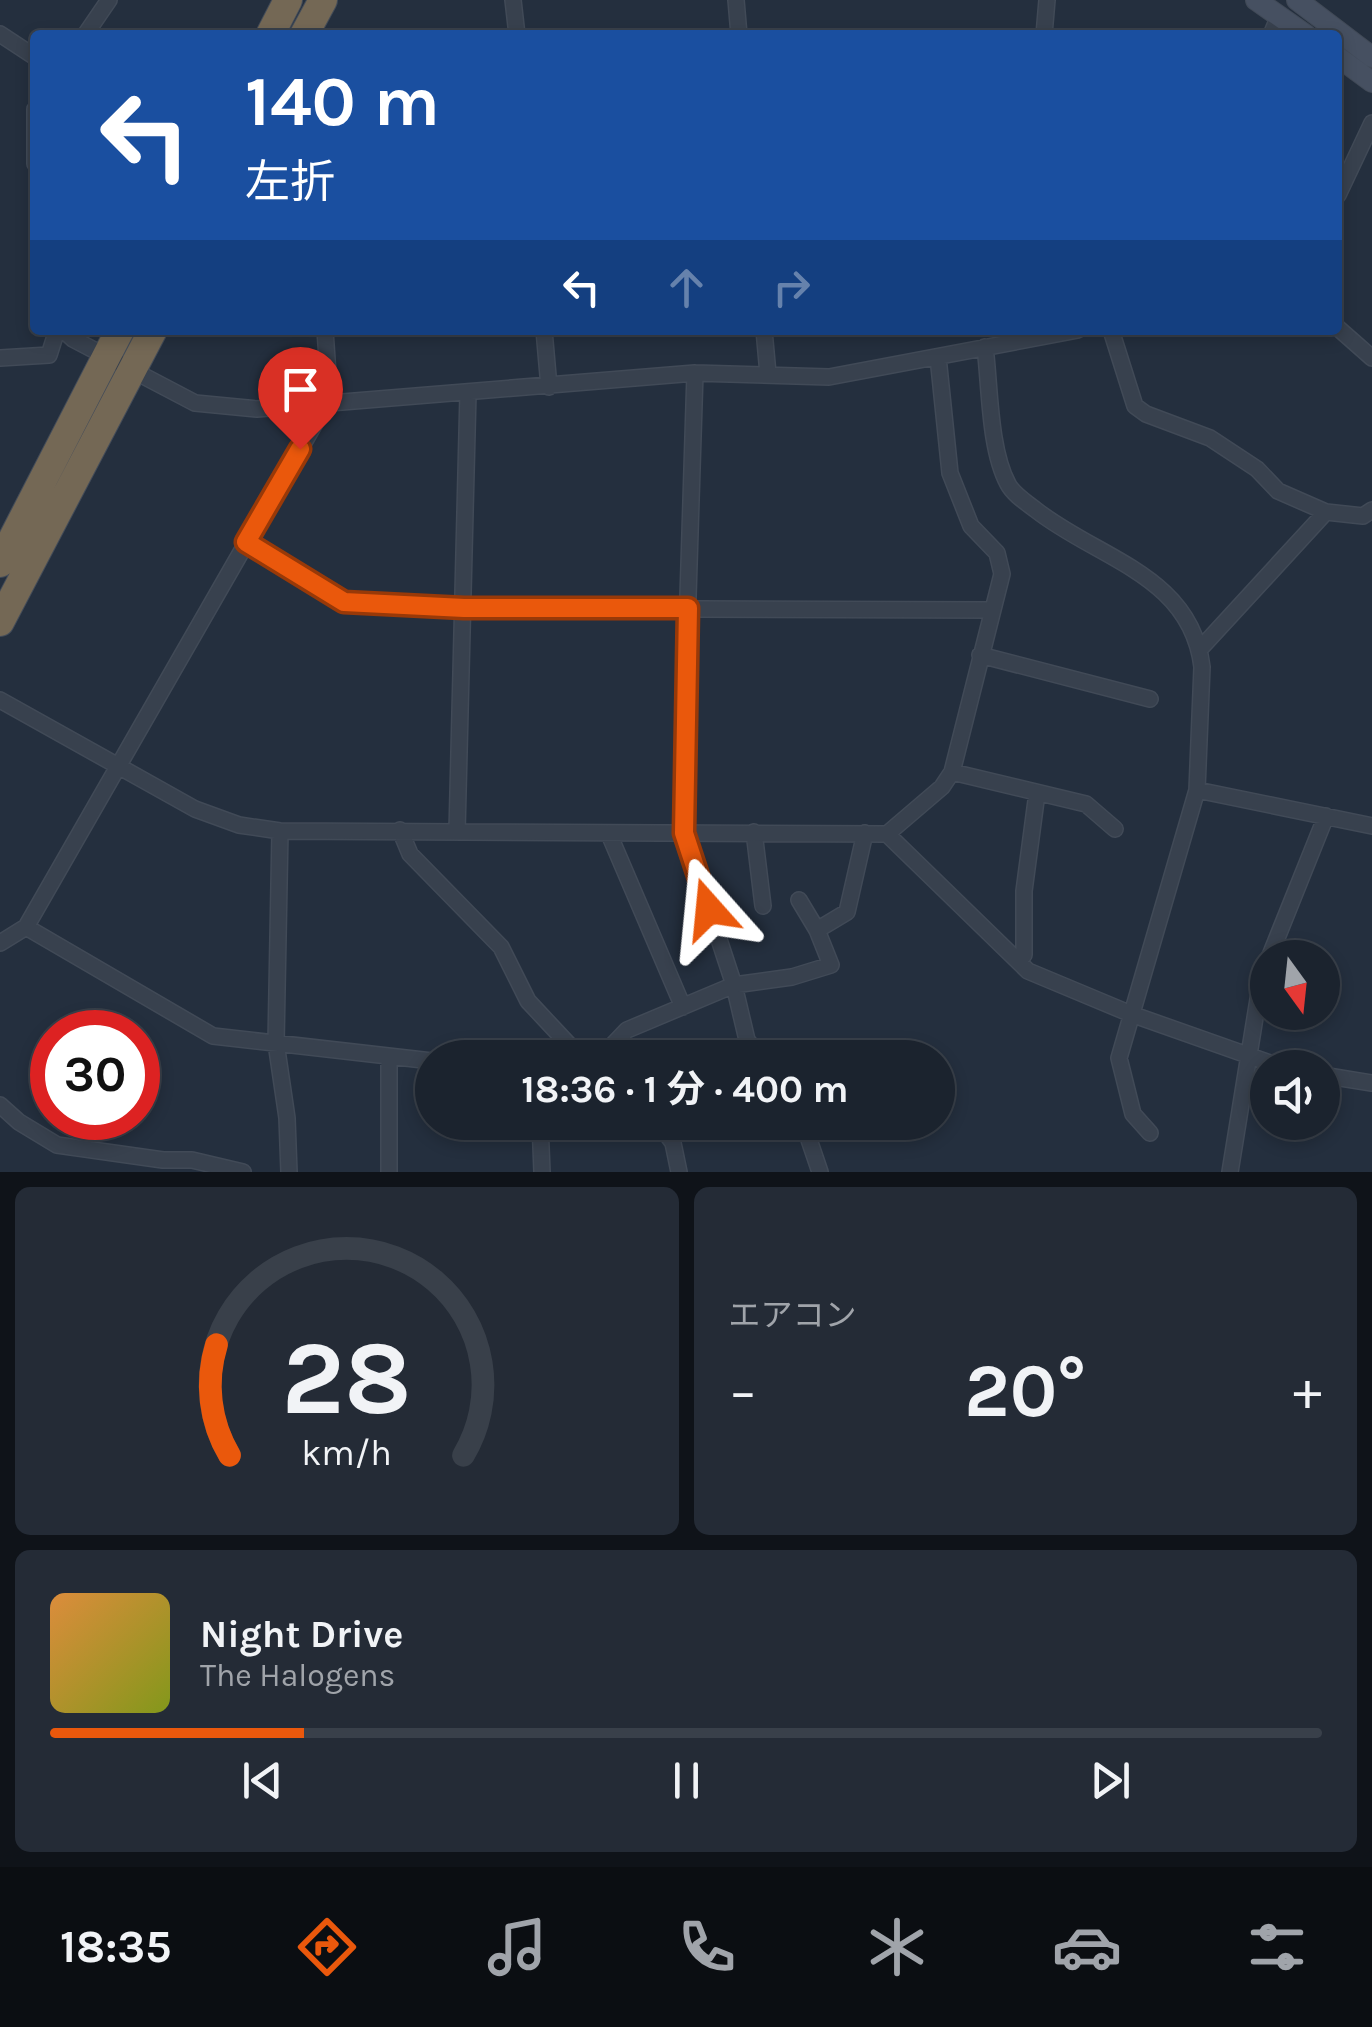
<!DOCTYPE html>
<html lang="ja">
<meta charset="utf-8">
<style>
body{margin:0;font-family:Karla,"Noto Sans JP",sans-serif;background:#242b36;color:#f1f3f6;height:100vh;display:flex;flex-direction:column;font-size:38px;white-space:nowrap}
*{box-sizing:border-box;margin:0}
p{font-size:32px;color:#a0a4aa}
.icon{flex:none;width:55px;height:55px;fill:none;stroke:currentColor;stroke-width:2;stroke-linecap:round;stroke-linejoin:round}
.map{position:relative;height:1172px;overflow:hidden}
.sheet{display:flex;flex-direction:column;gap:15px;padding:15px;background:#0f1319;flex:1}
.sheet>*{flex:none}
.hud{position:absolute;left:30px;top:30px;width:1312px;height:305px;border-radius:10px;box-shadow:0 5px 15px #0003,0 0 0 2px #39404a;background:#1a4fa0;color:#fff;overflow:hidden}
.needle{width:65px;rotate:165deg}
.buttons{position:absolute;left:1250px;top:940px;display:grid;gap:20px}
.buttons a{display:grid;place-items:center;width:90px;height:90px;border-radius:50%;background:#1b232e;box-shadow:0 5px 15px #0003,0 0 0 2px #39404a;font-size:50px}
.speed{position:absolute;left:30px;top:1010px;display:flex;gap:20px;font-size:50px;font-weight:700;text-align:center}
.speed>*{display:grid;place-content:center;width:130px;height:130px;border-radius:50%;background:#1b232e;box-shadow:0 5px 15px #0003,0 0 0 2px #39404a;line-height:1}
.speed .limit{border:15px solid #d22;background:#fff;color:#111}
.pin{position:absolute;display:grid;place-items:center;width:85px;height:85px;color:#fff;margin:-102px -42px;border-radius:50% 50% 50% 0;rotate:-45deg;box-shadow:0 0 10px #0007}
.pin .icon{rotate:45deg}
.me{position:absolute;width:110px;margin:-55px;rotate:342deg;stroke-linejoin:round;filter:drop-shadow(0 0 8px #0008)}
.turn{display:flex;align-items:center;gap:35px;height:210px;padding:0 50px;font-size:45px}
.turn .icon{width:130px;height:130px;stroke-width:2.5}
.turn b{display:block;font-size:70px;line-height:85px}
.lanes{display:flex;align-items:center;height:95px;padding:0 50px;background:#0003;justify-content:center;gap:50px;direction:ltr}
.lanes .off{opacity:.35}
.big{font-size:75px;font-weight:700;line-height:1.1}
.sheet .widget{flex:1;display:flex;flex-direction:column;justify-content:center;gap:15px;min-width:0;padding:0 35px;border-radius:15px;background:#242b36}
.sheet .dial{align-items:center;gap:0}
.dial svg{height:260px;overflow:visible;fill:none;stroke:#39404a;stroke-width:7;stroke-linecap:round;text-anchor:middle}
.dial text{fill:#f1f3f6;stroke:none}
.song{display:flex;align-items:center;gap:30px}
.cover{width:120px;height:120px;border-radius:15px;background:linear-gradient(135deg,hsl(30 70% 55%),hsl(70 70% 35%))}
.played{height:10px;border-radius:5px;background:linear-gradient(90deg,#ea580c 20%,#39404a 20%)}
.keys{display:flex;justify-content:space-around;direction:ltr}
.heat{display:flex;justify-content:space-between;align-items:center;font-size:55px;direction:ltr}
.sheet .tiles{flex:1;display:grid;gap:15px;grid-template-columns:1fr 1fr}
.widget:last-child{grid-column:span 2}
.trip{position:absolute;left:415px;top:1040px;width:540px;height:100px;border-radius:50px;background:#1b232e;box-shadow:0 5px 15px #0003,0 0 0 2px #39404a;font-weight:700;line-height:100px;text-align:center}
.tabs{display:flex;height:160px;justify-content:space-around;align-items:center;background:#0b0e12;color:#a0a4aa}
.tabs .icon{width:70px;height:70px}
.tabs .selected{color:#ea580c}
.tabs b{font-size:45px;color:#f1f3f6}
.map>svg:first-child{display:block}
</style>
<div class="map">
<svg width="1372" height="1172" viewBox="0 0 1372 1172">
<rect width="100%" height="100%" fill="#242f3e"/>
<g fill="none" stroke-linecap="round" stroke-linejoin="round">
<g stroke="#414a57" stroke-width="18">
<path id="street" d="M513,0L517,35
M736,0L739,35
M0,34L35,57
M85,35L109,0
M1044,35L1047,0
M1271,35L1279,16
M35,109V164
M1338,195L1372,123
M1338,328L1372,358
M63,330L73,339L195,403L257,409L695,373L829,377L1078,330
M325,330L330,403
M544,330L549,387
M764,330L768,374
M1111,330L1135,406L1146,414L1210,438L1257,469L1278,491L1326,512L1363,516L1372,510
M985,347C990,386 989,449 1008,484C1013,494 1027,503 1036,510C1098,559 1191,575 1202,667L1197,790L1119,1058L1133,1114L1150,1133
M0,358L49,355L57,330
M695,373L685,692L684,833L734,985L747,1040L761,1058
M246,542L344,602L464,608L991,610
M1200,649L1326,512
M980,655L1150,699
M0,700L195,809L239,825L280,831L887,834L1028,971L1131,1014L1284,1068
M952,772L1086,804L1115,829
M1197,790L1372,826
M400,830L410,854L501,947L528,1001L571,1047L606,1052L627,1030L734,985L792,977L831,965L817,930L799,900
M280,831L276,1043L287,1118L289,1172
M457,832L468,393
M754,832L763,906
M609,834L683,1007
M887,834L942,787L952,772L1002,574L997,553L971,526L950,473L938,357
M26,927L213,1036L432,1061
M817,930L847,912L865,833
M0,943L26,927L318,418V405
M1269,958L1326,816
M1018,961L1024,955V891L1037,793
M389,1057V1172
M1322,1075L1372,1083
M0,1105L19,1122L57,1145L163,1160H192L243,1172
M540,1122L542,1172
M658,1122L673,1143L679,1172
M803,1122L820,1172
M1230,1172L1260,987L1268,961"/>
</g>
<g stroke="#414a57" stroke-width="22">
<path id="secondary" d="M1256,0L1306,35
M1297,0L1372,57
M1338,57L1372,82"/>
</g>
<g stroke="#434c59" stroke-width="30">
<path id="highway" d="M270,35L288,0
M304,35L323,0
M0,563L120,330
M0,622L153,330"/>
</g>
<use href="#street" stroke="#38414e" stroke-width="15"/>
<use href="#secondary" stroke="#465061" stroke-width="20"/>
<use href="#highway" stroke="#746855" stroke-width="28"/>
</g>
<g fill="none" stroke-linecap="round" stroke-linejoin="round">
<g stroke="#983908" stroke-width="25">
<path id="route" d="M300,449L246,542L344,602L464,608H688L684,833L709,909"/>
</g>
<use href="#route" stroke="#ea580c" stroke-width="18"/>
</g>
</svg>
<div class="buttons">
<a><svg class="needle" viewBox="-14 -14 28 28"><path d="M0-13l5 13h-10z" fill="#e53935"/><path d="M0 13l5-13h-10z" fill="#a0a4aa"/></svg></a>
<a><svg class="icon" aria-label="sound" viewBox="0 0 24 24"><path d="M4 9h4l5-4v14l-5-4H4zM17 9q2 3 0 6"/></svg></a>
</div>
<div class="speed"><div class="limit">30</div></div>
<div class="pin" style="left:300px;top:449px;background:#d93025"><svg class="icon" aria-label="arrive" viewBox="0 0 24 24"><path d="M6 21V4h12l-3 4 3 4H6"/></svg></div>
<svg class="me" style="left:709px;top:909px" viewBox="-20 -20 40 40"><path d="M0-17L14 15 0 8-14 15z" fill="#ea580c" stroke="#fff" stroke-width="4"/></svg>
<div class="trip">18:36 · 1 分 · 400 m</div>
<div class="hud">
<div class="turn"><svg class="icon" aria-label="left" viewBox="0 0 24 24"><path d="M17 20v-9H6M10 6l-5 5 5 5"/></svg><div><b>140 m</b>左折</div></div>
<div class="lanes"><svg class="icon" aria-label="left" viewBox="0 0 24 24"><path d="M17 20v-9H6M10 6l-5 5 5 5"/></svg><svg class="icon off" aria-label="ahead" viewBox="0 0 24 24"><path d="M12 20V5M6 11l6-6 6 6"/></svg><svg class="icon off" aria-label="right" viewBox="0 0 24 24"><path d="M7 20v-9h11M14 6l5 5-5 5"/></svg></div>
</div>
</div>
<section class="sheet">
<div class="tiles">
<div class="widget dial"><svg viewBox="0 0 100 80">
<path d="M14 69A42 42 0 1 1 86 69"/>
<path d="M14 69A42 42 0 0 1 10 35" stroke="#ea580c"/>
<text x="50" y="56" font-size="32" font-weight="700">28</text>
<text x="50" y="72" font-size="11">km/h</text>
</svg></div>
<div class="widget"><p>エアコン</p>
<div class="heat"><a>−</a><b class="big">20°</b><a>+</a></div>
</div>
<div class="widget">
<div class="song"><i class="cover"></i><div><b>Night Drive</b><p>The Halogens</p></div></div>
<div class="played"></div>
<div class="keys"><svg class="icon" aria-label="previous" viewBox="0 0 24 24"><path d="M18 5L8 12l10 7zM5 5v14"/></svg><svg class="icon" aria-label="pause" viewBox="0 0 24 24"><path d="M8 5v14M16 5v14"/></svg><svg class="icon" aria-label="next" viewBox="0 0 24 24"><path d="M6 5l10 7-10 7zM19 5v14"/></svg></div>
</div>
</div>
</section>
<nav class="tabs">
<b>18:35</b>
<svg class="icon selected" aria-label="directions" viewBox="0 0 24 24"><path d="M12 3l9 9-9 9-9-9zM9 14v-3h6M13 9l2 2-2 2"/></svg>
<svg class="icon" aria-label="music" viewBox="0 0 24 24"><path d="M9 18V5l10-2v13"/><circle cx="6" cy="18" r="3"/><circle cx="16" cy="16" r="3"/></svg>
<svg class="icon" aria-label="phone" viewBox="0 0 24 24"><path d="M5 4h4l2 5-3 2q2 4 5 5l2-3 5 2v4C11 20 4 13 5 4z"/></svg>
<svg class="icon" aria-label="climate" viewBox="0 0 24 24"><path d="M12 3v18M4 7l16 10M4 17L20 7"/></svg>
<svg class="icon" aria-label="car" viewBox="0 0 24 24"><path d="M5 17H2v-5l4-1 3-4h7l3 4 3 1v5h-3M9 17h6M6 11h13"/><circle cx="7" cy="17" r="2"/><circle cx="17" cy="17" r="2"/></svg>
<svg class="icon" aria-label="filters" viewBox="0 0 24 24"><path d="M4 7h16M4 17h16"/><circle cx="9" cy="7" r="2"/><circle cx="15" cy="17" r="2"/></svg>
</nav>
